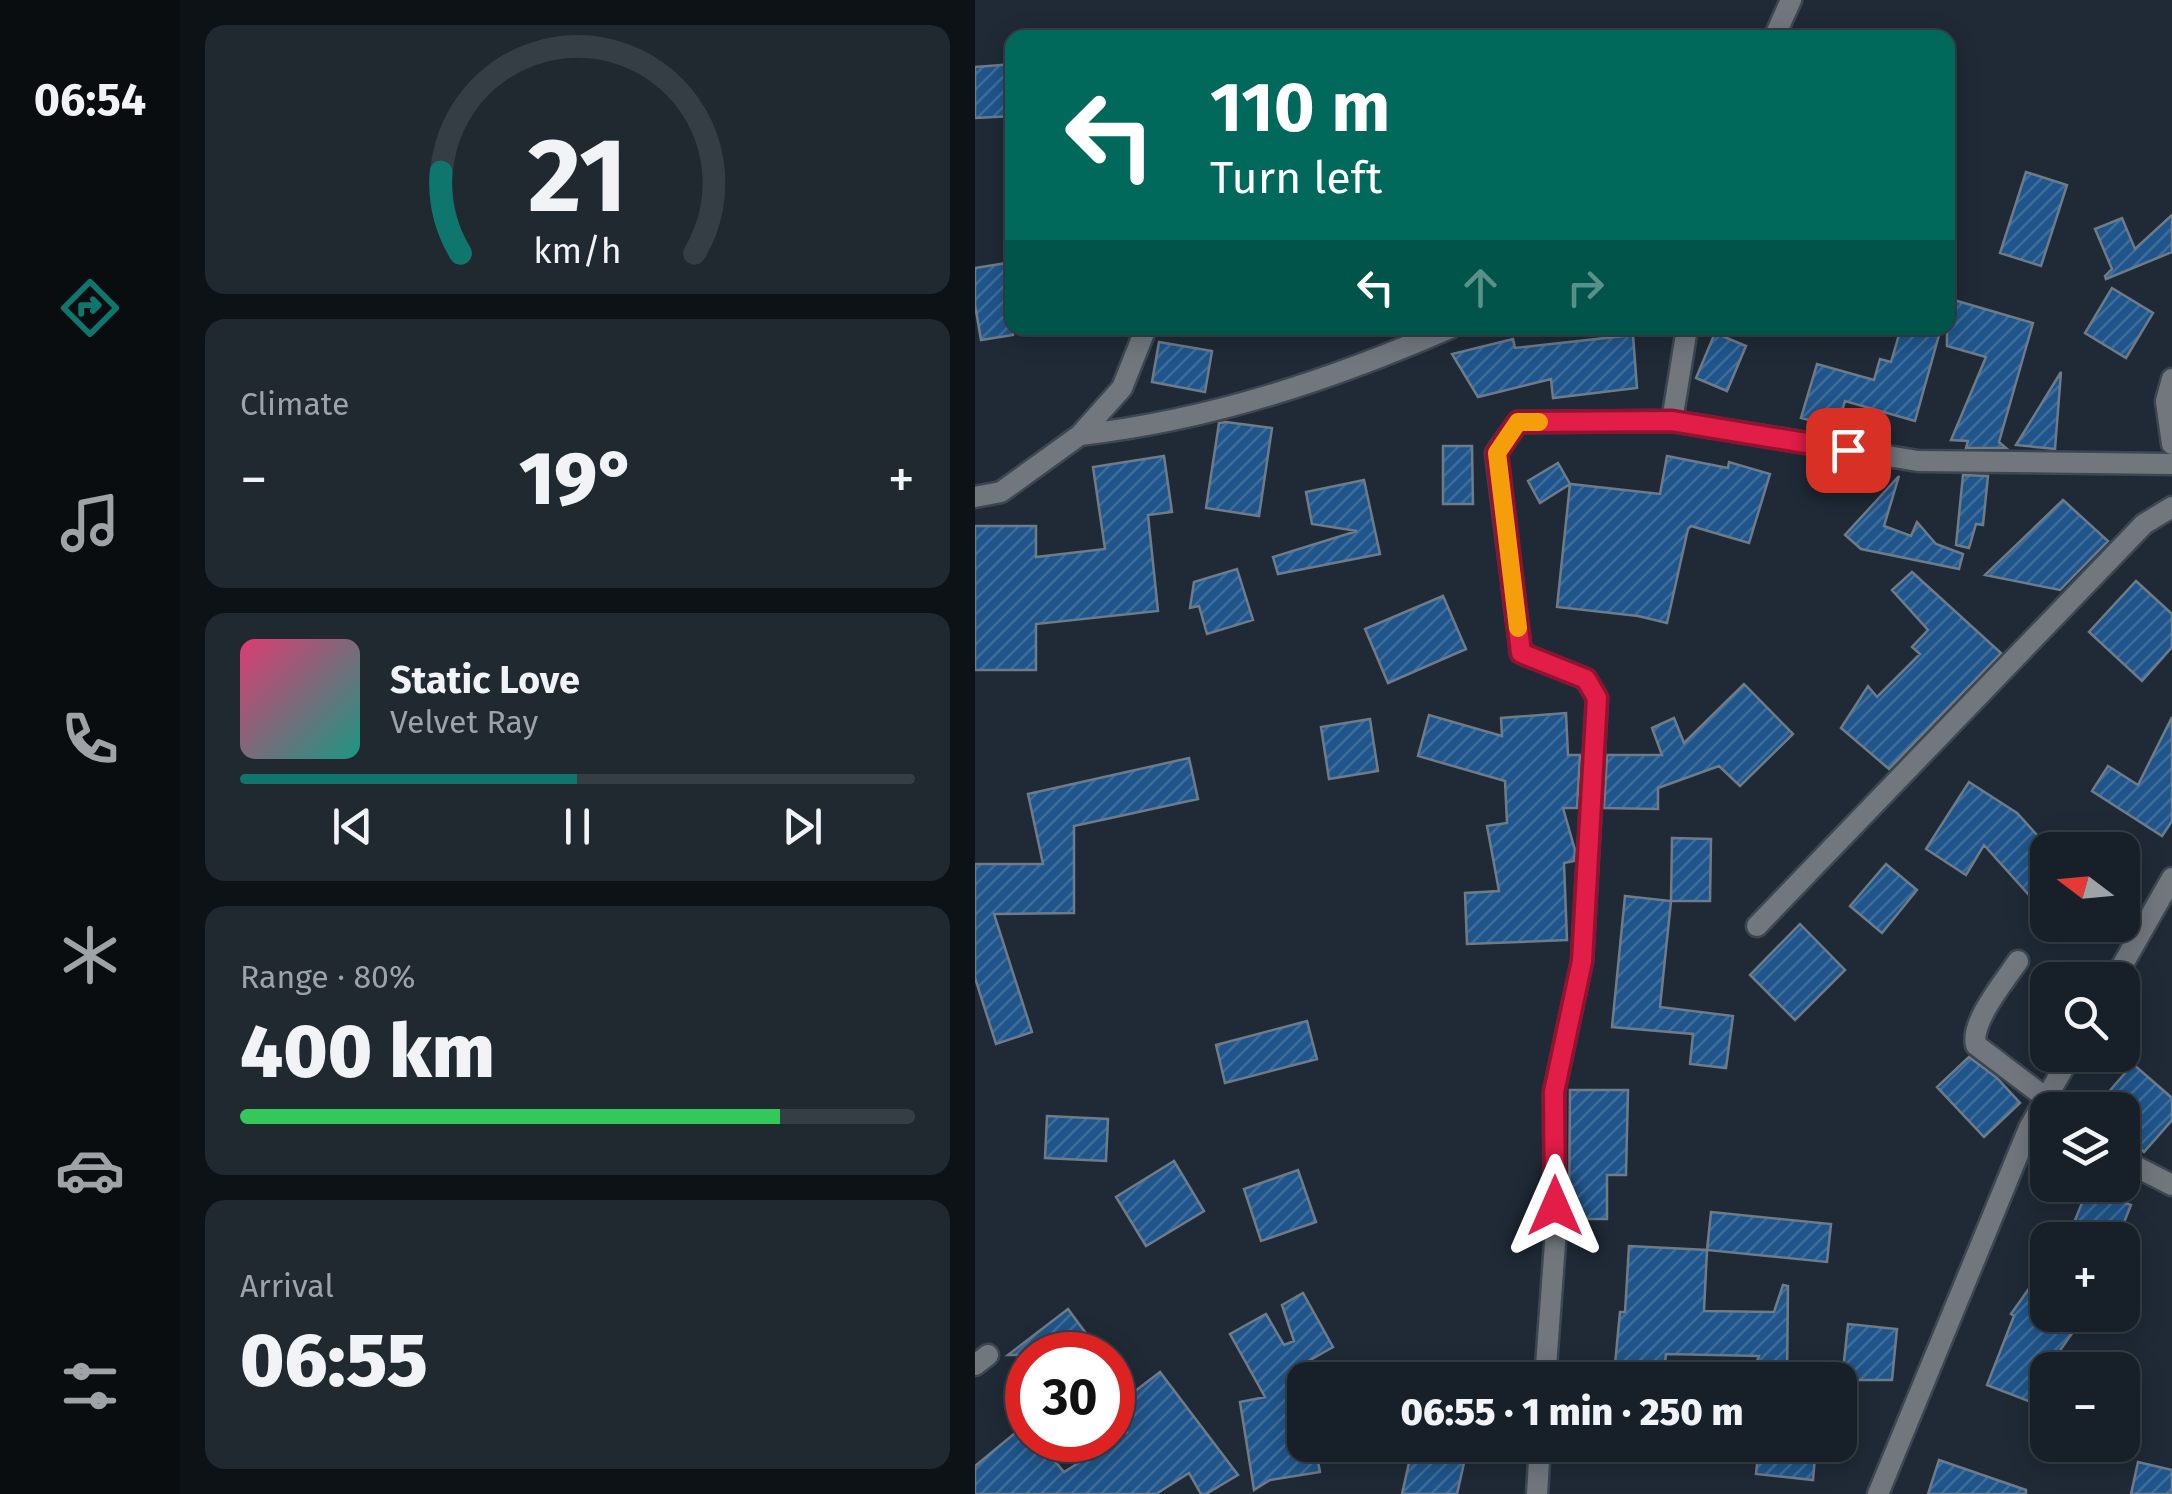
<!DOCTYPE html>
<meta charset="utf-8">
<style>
body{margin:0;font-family:"Fira Sans",sans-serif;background:#202830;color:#f1f3f6;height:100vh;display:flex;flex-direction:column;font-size:38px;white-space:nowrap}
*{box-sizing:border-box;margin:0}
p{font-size:32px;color:#9ea3a8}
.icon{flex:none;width:55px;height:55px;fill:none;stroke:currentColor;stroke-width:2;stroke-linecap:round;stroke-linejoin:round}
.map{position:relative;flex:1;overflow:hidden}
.panel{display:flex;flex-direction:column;gap:25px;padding:25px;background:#0d1216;width:795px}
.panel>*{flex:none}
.guide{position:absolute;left:30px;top:30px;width:950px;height:305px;border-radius:20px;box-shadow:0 5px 25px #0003,0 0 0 2px #363e45;background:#00695c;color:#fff;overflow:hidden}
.needle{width:65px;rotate:286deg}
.controls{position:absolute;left:1055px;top:832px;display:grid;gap:20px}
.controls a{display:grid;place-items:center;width:110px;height:110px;border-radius:20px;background:#172028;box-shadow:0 5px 25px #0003,0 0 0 2px #363e45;font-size:50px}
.speed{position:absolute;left:30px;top:1332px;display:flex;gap:20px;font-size:50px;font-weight:700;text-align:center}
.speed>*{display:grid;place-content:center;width:130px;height:130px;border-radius:50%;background:#172028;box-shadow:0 5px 25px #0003,0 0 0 2px #363e45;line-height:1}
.speed .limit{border:15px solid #d22;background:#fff;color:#111}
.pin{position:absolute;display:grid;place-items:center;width:85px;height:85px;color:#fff;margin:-42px;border-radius:20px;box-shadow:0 5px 15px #0006}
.me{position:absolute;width:110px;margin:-55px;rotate:0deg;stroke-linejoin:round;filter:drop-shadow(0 0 8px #0008)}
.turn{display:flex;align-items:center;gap:35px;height:210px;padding:0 40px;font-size:45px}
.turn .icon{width:130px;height:130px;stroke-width:2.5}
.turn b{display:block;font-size:70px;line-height:85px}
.lanes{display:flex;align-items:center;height:95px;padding:0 40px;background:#0003;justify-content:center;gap:50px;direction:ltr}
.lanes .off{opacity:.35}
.big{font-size:75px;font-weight:800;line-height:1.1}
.panel .tile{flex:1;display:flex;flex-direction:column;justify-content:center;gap:15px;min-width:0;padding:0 35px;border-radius:20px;background:#202830}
.panel .dial{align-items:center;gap:0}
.dial svg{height:260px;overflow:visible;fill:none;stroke:#363e45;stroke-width:7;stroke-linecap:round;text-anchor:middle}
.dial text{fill:#f1f3f6;stroke:none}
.song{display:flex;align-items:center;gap:30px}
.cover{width:120px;height:120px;border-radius:15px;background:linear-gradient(135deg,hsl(340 70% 55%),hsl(170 70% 35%))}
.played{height:10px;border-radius:5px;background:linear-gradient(90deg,#0f766e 50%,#363e45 50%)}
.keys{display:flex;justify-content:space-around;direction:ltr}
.heat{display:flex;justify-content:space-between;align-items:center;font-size:55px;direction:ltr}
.charge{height:15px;border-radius:8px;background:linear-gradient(90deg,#34c759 80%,#363e45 0)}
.trip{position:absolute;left:312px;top:1362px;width:570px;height:100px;border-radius:20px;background:#172028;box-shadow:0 5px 25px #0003,0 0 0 2px #363e45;font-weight:800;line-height:100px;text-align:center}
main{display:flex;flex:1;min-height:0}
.tab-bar{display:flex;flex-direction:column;width:180px;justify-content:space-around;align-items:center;background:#090d10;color:#9ea3a8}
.tab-bar .icon{width:70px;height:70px}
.tab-bar .on{color:#0f766e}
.tab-bar b{font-size:45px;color:#f1f3f6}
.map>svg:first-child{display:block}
</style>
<main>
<nav class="tab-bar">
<b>06:54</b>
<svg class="icon on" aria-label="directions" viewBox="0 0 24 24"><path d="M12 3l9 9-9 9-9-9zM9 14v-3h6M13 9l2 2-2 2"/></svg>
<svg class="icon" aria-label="music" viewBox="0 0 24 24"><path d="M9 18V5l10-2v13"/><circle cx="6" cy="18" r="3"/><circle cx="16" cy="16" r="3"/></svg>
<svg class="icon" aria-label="phone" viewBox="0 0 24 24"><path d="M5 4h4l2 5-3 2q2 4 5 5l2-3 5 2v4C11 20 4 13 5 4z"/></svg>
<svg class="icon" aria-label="climate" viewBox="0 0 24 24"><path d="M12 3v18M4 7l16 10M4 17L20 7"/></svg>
<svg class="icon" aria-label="car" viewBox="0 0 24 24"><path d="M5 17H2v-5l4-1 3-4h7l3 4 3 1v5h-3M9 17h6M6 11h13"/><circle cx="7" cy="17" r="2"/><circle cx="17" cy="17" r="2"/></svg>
<svg class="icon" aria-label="filters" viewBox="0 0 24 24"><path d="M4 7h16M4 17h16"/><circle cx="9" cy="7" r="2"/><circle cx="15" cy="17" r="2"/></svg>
</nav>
<section class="panel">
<div class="tile dial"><svg viewBox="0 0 100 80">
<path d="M14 69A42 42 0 1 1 86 69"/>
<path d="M14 69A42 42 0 0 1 8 44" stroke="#0f766e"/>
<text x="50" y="56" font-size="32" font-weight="700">21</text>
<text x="50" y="72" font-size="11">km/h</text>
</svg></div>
<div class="tile"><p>Climate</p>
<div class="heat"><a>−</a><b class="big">19°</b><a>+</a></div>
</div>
<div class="tile">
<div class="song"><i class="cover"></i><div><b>Static Love</b><p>Velvet Ray</p></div></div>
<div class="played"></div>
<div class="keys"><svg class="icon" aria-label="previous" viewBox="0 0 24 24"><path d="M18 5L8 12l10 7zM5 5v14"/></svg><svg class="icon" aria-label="pause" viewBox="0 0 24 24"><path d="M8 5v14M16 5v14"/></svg><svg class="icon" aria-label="next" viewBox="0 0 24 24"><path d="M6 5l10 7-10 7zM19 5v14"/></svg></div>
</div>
<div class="tile"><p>Range · 80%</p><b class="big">400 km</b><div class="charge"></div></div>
<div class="tile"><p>Arrival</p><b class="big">06:55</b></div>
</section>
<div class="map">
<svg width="1197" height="1494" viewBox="0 0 1197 1494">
<defs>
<pattern id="building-hatch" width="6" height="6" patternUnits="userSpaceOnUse" patternTransform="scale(2.5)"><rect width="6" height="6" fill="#1f558b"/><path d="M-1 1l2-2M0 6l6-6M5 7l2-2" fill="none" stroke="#3f6d9b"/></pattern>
</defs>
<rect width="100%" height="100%" fill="#1f2a36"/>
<path fill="url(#building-hatch)" stroke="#6e7b89" stroke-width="2.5" d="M38,64V116L0,118V67Z
M1051,172L1092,185L1066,266L1025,253Z
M1197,215V252L1131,279L1130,276L1137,269L1120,229L1147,218L1160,249Z
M38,262V335L6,340L0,305V268Z
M1137,288L1178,313L1151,358L1110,333Z
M972,298L1058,323L1024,442L1031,448H991L993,441L976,440L1011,357L972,346Z
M926,328H966L940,421L870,401L862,428L826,418L842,364L899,380L905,359L916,362Z
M740,333L771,346L752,391L721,378Z
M658,335L662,388L578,398L576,379L503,397L477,354L538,339L540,348Z
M184,342L237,351L230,392L177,382Z
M1086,372L1080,449L1041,445Z
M251,422L297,428L284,516L231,508L244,423Z
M468,446H497L498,504H468Z
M189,456L197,512L173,515L183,611L61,624V670H0V526H61V557L130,549L118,467Z
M692,456L753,468L754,462L795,474L774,543L716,526L713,529L692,623L663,616L582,607L595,484L685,494Z
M583,463L595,484L565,503L553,481Z
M988,475L1013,476L1008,525L1001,524L994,548L981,545Z
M924,476L909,526L936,536L942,522L961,544L988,554L984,569L886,549L870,535Z
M389,480L405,554L303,574L298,557L382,531L337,524L331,492Z
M1088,500L1133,541L1085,590L1010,575Z
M262,569L278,620L232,634L224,606L215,608L219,582Z
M937,572L1026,653L914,769L866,728L893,686L902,697L945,654L937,647L953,630L917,590Z
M1161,581L1197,614V647L1167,681L1114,632Z
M468,596L491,649L413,683L390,629Z
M769,684L818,734L765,786L744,766L683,788V809L629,808L632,755H687L677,728L699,718L709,743Z
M591,713L593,755H605L602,808H588L600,850L599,861L589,863L592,940L492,944L490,893L524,891L512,826L532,823L530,781L443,756L454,715L527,736L526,718Z
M1197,717V821L1187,836L1117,791L1133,766L1163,785Z
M395,719L403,771L354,779L346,727Z
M214,758L223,799L99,826V913L19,914L57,1032L21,1044L0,978V864H68L53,794Z
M994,782L1042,813L1072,846V915L1009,845L991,875L951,849Z
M697,838L736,839L735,901H696Z
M911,864L942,890L907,933L875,906Z
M650,896L696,901L685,1007L758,1016L751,1068L715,1064L718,1034L637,1027Z
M825,924L870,970L820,1020L775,975Z
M332,1021L342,1059L250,1083L241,1045Z
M994,1057L1022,1078L1045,1103L1009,1137L962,1087Z
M1158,1064L1197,1098V1120L1169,1152L1148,1134V1110H1118Z
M595,1090H653L651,1175H632V1219H594Z
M72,1116L133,1119L131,1161L70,1158Z
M199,1161L229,1211L171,1246L141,1197Z
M323,1170L341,1222L286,1241L269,1189Z
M1113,1188L1156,1205L1142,1240H1092Z
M736,1212L856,1224L852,1262L732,1250Z
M654,1246L732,1250L729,1311L799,1312L808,1285L813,1286L812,1380H775L784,1356L691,1354L688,1380L639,1375L645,1312H650Z
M1072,1263V1315H1110L1086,1349L1078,1370H1072V1383L1064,1405L1012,1385L1039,1316L1036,1314Z
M328,1293L358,1347L330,1363V1445H340L345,1472L295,1480L279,1490L265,1402L290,1397L255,1334L291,1314L309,1345L319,1341L307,1305Z
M93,1309L127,1355H33Z
M873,1324L922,1329L917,1380H867Z
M185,1372L263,1475L231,1494H226L214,1473L181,1494H0V1466L50,1425L52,1440H62L89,1472L152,1432L138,1408Z
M438,1445H493L482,1494H427Z
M784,1445H841L838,1480L781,1474Z
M964,1460L1051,1490V1494H953Z
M1163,1462L1197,1470V1494H1156Z"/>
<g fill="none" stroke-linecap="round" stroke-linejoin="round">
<g stroke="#3c4752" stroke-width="25">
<path id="street" d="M799,38L816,0
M1197,379L1191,401L1197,444
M697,421L943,461L1197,464
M105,435C235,420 356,380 475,328
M0,497L26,492L105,435L147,388L171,328
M782,926L1169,524L1197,507
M1043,961C1030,981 995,1022 1001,1045L1071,1098
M1139,980L1197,878
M1148,1160L1197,1185
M0,1365L13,1355
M570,1380L580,1243L579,1092L607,961L622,698L611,679L546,653L521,453L543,422L697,421L712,328
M562,1494L565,1445
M903,1494L1054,1128L1096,1055"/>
</g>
<use href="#street" stroke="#71777d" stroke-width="20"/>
</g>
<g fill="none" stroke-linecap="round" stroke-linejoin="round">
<g stroke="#92132f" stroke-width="25">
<path id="route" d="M580,1206L579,1092L607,961L622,698L611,679L546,653L522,453L543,422L697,421L873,450"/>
</g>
<use href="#route" stroke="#e11d48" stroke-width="18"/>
<path stroke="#f59e0b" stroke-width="18" d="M543,628L522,453L543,422H564"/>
</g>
</svg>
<div class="controls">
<a><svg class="needle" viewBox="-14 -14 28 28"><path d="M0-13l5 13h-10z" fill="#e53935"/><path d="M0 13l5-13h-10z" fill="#9ea3a8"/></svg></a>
<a><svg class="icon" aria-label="search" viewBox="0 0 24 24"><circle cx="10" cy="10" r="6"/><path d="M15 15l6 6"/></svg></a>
<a><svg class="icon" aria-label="layers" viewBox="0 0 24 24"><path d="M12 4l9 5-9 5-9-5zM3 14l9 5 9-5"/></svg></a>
<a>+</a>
<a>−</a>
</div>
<div class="speed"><div class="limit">30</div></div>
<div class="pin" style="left:873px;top:450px;background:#d93025"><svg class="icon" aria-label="arrive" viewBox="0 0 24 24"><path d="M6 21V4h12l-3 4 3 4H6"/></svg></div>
<svg class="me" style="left:580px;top:1206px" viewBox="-20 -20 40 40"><path d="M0-17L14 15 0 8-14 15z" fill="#e11d48" stroke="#fff" stroke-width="4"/></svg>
<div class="trip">06:55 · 1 min · 250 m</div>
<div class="guide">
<div class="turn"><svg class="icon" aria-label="left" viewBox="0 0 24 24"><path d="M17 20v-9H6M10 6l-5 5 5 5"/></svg><div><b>110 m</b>Turn left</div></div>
<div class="lanes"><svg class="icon" aria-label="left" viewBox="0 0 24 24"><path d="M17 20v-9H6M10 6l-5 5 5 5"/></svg><svg class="icon off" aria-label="ahead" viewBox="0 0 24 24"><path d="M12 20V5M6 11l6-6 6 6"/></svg><svg class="icon off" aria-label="right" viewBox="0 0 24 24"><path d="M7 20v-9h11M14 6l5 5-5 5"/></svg></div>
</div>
</div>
</main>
